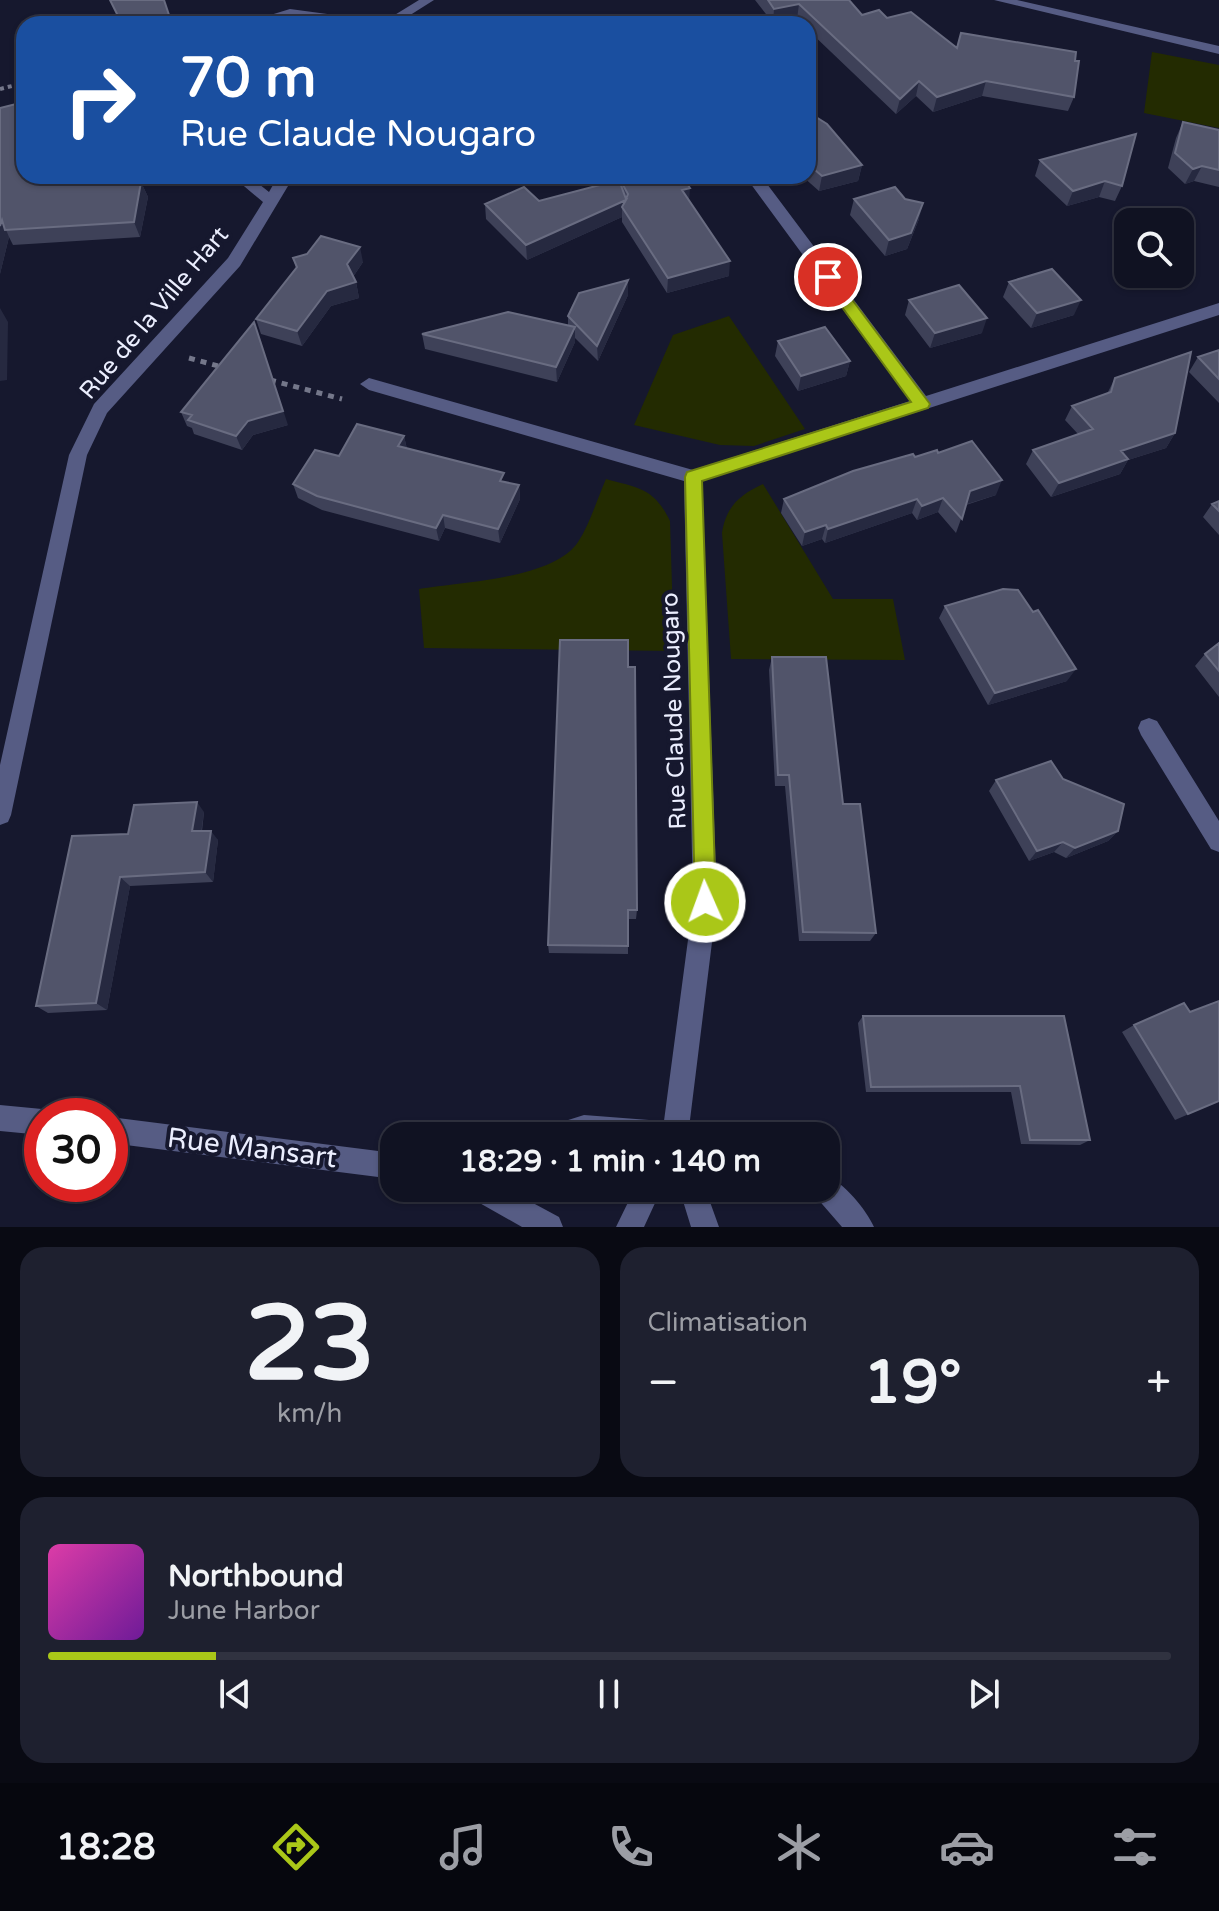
<!DOCTYPE html>
<html lang="fr">
<meta charset="utf-8">
<style>
body{margin:0;font-family:"Varela Round",sans-serif;background:#1e202f;color:#f1f3f6;height:100vh;display:flex;flex-direction:column;font-size:30px;white-space:nowrap}
*{box-sizing:border-box;margin:0}
p{font-size:26px;color:#9c9ea5}
.icon{flex:none;width:44px;height:44px;fill:none;stroke:currentColor;stroke-width:2;stroke-linecap:round;stroke-linejoin:round}
.map{position:relative;height:1227px;overflow:hidden}
.sheet{display:flex;flex-direction:column;gap:20px;padding:20px;background:#090a13;flex:1}
.sheet>*{flex:none}
.banner{position:absolute;left:16px;top:16px;width:800px;height:168px;border-radius:24px;box-shadow:0 2px 6px #0004,0 0 0 2px #303240;background:#1a4fa0;color:#fff;overflow:hidden}
.controls{position:absolute;left:1114px;top:208px;display:grid;gap:16px}
.controls a{display:grid;place-items:center;width:80px;height:80px;border-radius:16px;background:#101222;box-shadow:0 2px 6px #0004,0 0 0 2px #303240;font-size:40px}
.speed{position:absolute;left:24px;top:1098px;display:flex;gap:16px;font-size:40px;font-weight:700;text-align:center}
.speed>*{display:grid;place-content:center;width:104px;height:104px;border-radius:50%;background:#101222;box-shadow:0 2px 6px #0004,0 0 0 2px #303240;line-height:1}
.speed .limit{border:12px solid #d22;background:#fff;color:#111}
.pin{position:absolute;display:grid;place-items:center;width:68px;height:68px;color:#fff;margin:-34px;border:4px solid #fff;border-radius:50%;box-shadow:0 2px 8px #0007}
.me{position:absolute;width:88px;margin:-44px;rotate:358deg;stroke-linejoin:round;filter:drop-shadow(0 0 6px #0008)}
.turn{display:flex;align-items:center;gap:28px;height:168px;padding:0 32px;font-size:36px}
.turn .icon{width:104px;height:104px;stroke-width:2.5}
.turn b{display:block;font-size:56px;line-height:68px}
.big{font-size:60px;font-weight:700;line-height:1.1}
.sheet .widget{flex:1;display:flex;flex-direction:column;justify-content:center;gap:12px;min-width:0;padding:0 28px;border-radius:24px;background:#1e202f}
.sheet .dial{align-items:center;gap:0}
.dial b{font-size:104px;line-height:1}
.song{display:flex;align-items:center;gap:24px}
.cover{width:96px;height:96px;border-radius:12px;background:linear-gradient(135deg,hsl(320 70% 55%),hsl(280 70% 35%))}
.played{height:8px;border-radius:4px;background:linear-gradient(90deg,#aac718 15%,#303240 15%)}
.keys{display:flex;justify-content:space-around;direction:ltr}
.heat{display:flex;justify-content:space-between;align-items:center;font-size:44px;direction:ltr}
.sheet .tiles{flex:1;display:grid;gap:20px;grid-template-columns:1fr 1fr}
.widget:last-child{grid-column:span 2}
.trip{position:absolute;left:380px;top:1122px;width:460px;height:80px;border-radius:24px;background:#101222;box-shadow:0 2px 6px #0004,0 0 0 2px #303240;font-weight:700;line-height:80px;text-align:center}
.dock{display:flex;height:128px;justify-content:space-around;align-items:center;background:#06070e;color:#9c9ea5}
.dock .icon{width:56px;height:56px}
.dock .selected{color:#aac718}
.dock b{font-size:36px;color:#f1f3f6}
.map>svg:first-child{display:block}
</style>
<div class="map">
<svg width="1219" height="1227" viewBox="0 0 1219 1227">
<rect width="100%" height="100%" fill="#16182e"/>
<path fill="#232b01" d="M1152,52L1219,65V128L1144,113Z
M729,316L805,429L754,446L720,445L634,425L673,335Z
M606,479C639,488 654,488 670,521L674,651L424,648L419,589C461,582 554,579 578,542C590,524 597,499 606,479Z
M763,484L833,599H893L905,660L731,659L722,533C726,507 739,495 763,484Z"/>
<g fill="none" stroke-linecap="round" stroke-linejoin="round">
<path stroke="#74778a" stroke-width="4" stroke-dasharray="4 4" stroke-linecap="butt" d="M0,89L24,83"/>
<path stroke="#74778a" stroke-width="5" stroke-dasharray="6 6" stroke-linecap="butt" d="M189,358L222,367
M270,380L342,399"/>
<path fill="#565c84" fill-rule="evenodd" d="M290,9L372,20L379,24H342L290,17L263,24H241Z"/>
<path fill="#565c84" fill-rule="evenodd" d="M419,0H434L396,24H380Z
M232,176H249L269,192L278,176H294L240,266L107,413L87,455L11,815L8,822L0,825V765L69,455L94,404L228,258L263,202Z
M745,176H761L926,396L1219,303V315L702,481L717,902L688,1136H662L693,902L684,481L369,390L360,384L369,378L693,470L910,401Z
M1149,718L1157,721L1219,821V852L1211,849L1141,735L1138,728L1141,721Z
M635,1188H662L644,1227H616Z
M679,1188H705L719,1227H691Z"/>
<path fill="#565c84" fill-rule="evenodd" d="M994,0H1017L1219,46V54Z
M0,1105L42,1109L52,1116H42V1135L0,1131Z
M584,1115L688,1123L697,1127L701,1136H542L546,1127Z
M110,1117L394,1153V1179L110,1143Z
M826,1175C844,1183 866,1209 874,1227H842L816,1197L812,1188H826Z
M465,1188H505L559,1217L563,1227H522L469,1197Z"/>
</g>
<path fill="#3e4158" d="M755,0H849L862,15L887,18L957,48L1075,61L1074,97L1068,111L982,96L933,112L916,96L896,114L808,30V24H802L797,19L773,23Z
M0,108L118,184L141,182L148,197L140,237L13,245L9,237L0,274Z
M808,112L862,165L858,181L819,191L802,176H808Z
M1183,122L1219,130V187L1194,181L1185,184L1168,168L1176,138Z
M1040,160L1122,186L1115,201L1099,197L1067,206L1035,176Z
M610,176H682L689,200L729,276L667,293L622,222V217L527,260L486,219L485,204L539,201L613,182Z
M854,199L919,219L907,249L885,256L850,215Z
M293,258L363,262L353,277L356,282L359,298L331,306L302,346L261,334L256,319L296,268Z
M1009,282L1074,315L1031,328L1003,297Z
M628,295L598,361L575,338V342L557,382L425,349L422,334L568,326V316Z
M909,300L982,333L930,348L905,315Z
M778,341L850,361L846,376L798,391L775,356Z
M1219,350V403L1189,372L1198,357Z
M1115,378L1175,433L1166,448L1128,460L1120,474L1051,497L1026,464L1033,450L1078,434L1065,420L1072,406L1107,394Z
M181,412L288,425L253,435L242,450L194,434L192,428L187,426Z
M404,436L407,449L505,482L519,485L520,499L500,543L445,528L439,541L322,510L298,498L293,484L339,456Z
M938,453L996,495L966,505L956,533L938,512L917,520L912,513L825,543L822,539L802,546L781,513L784,499L915,457Z
M1219,501V535L1203,517L1212,504Z
M945,606L1067,681L988,705L939,618Z
M1219,643V697L1195,666L1205,654Z
M772,657L843,804L876,933L870,941H799L785,786H775L769,670Z
M628,667L637,910L636,919H628V954L549,953L548,945Z
M1063,779L1118,831L1108,841L1066,858L1054,852L1029,861L989,791L996,780Z
M204,812L202,831L218,840L213,882L130,886L107,1010L48,1013L36,1006L128,834Z
M1190,1012L1219,1101L1175,1120L1122,1032L1134,1025Z
M863,1016H1064L1090,1140L1080,1145L1021,1144L1011,1092H866L858,1023Z"/>
<path fill="#262940" d="M799,4L797,19L773,23L774,9Z
M919,81L916,96L896,114L900,99Z
M986,81L982,96L933,112L937,97Z
M862,165L858,181L819,191L822,176Z
M1202,166L1194,181L1185,184L1193,169Z
M1105,181L1099,197L1067,206L1073,191Z
M141,182L148,197L140,237L134,222Z
M690,188L689,203L682,190Z
M626,200L622,207V217L527,260L526,245Z
M923,203L919,219L907,249L885,256L889,240Z
M2,220L9,237L0,274V226Z
M360,247L363,262L351,280L347,264Z
M730,261L729,276L667,293L668,278Z
M628,280V295L598,361L597,346Z
M356,282L359,298L331,306L302,346L297,331L327,291Z
M1081,300L1074,315L1031,328L1037,313Z
M0,308L8,322L7,380L0,381Z
M987,318L982,333L930,348L935,333Z
M254,322L288,425L253,435L242,450L236,436Z
M575,327V342L557,382L556,367Z
M850,361L846,376L798,391L801,376Z
M1175,433L1166,448L1128,460L1120,474L1051,497L1059,483L1121,451Z
M404,436L407,450L398,446Z
M1002,480L996,495L964,505L970,491Z
M519,485L520,499L500,543L498,529Z
M943,498L938,512L917,520L922,506Z
M917,499L912,513L825,543L828,529Z
M443,515L445,528L439,541L436,528Z
M826,525L822,539L802,546L805,532Z
M1076,669L1067,681L988,705L995,693Z
M197,802L204,812L200,841L192,831Z
M211,831L218,840L213,882L205,872Z
M1118,831L1108,841L1066,858L1075,848Z
M1063,842L1054,852L1029,861L1037,851Z
M120,877L130,886L107,1010L96,1003Z"/>
<path fill="#51546a" stroke="#696c81" stroke-width="2" d="M110,0H164L172,24H122Z
M768,0H849L862,15L879,10L887,18L911,12L957,48L961,33L1076,52L1075,61H1079L1074,97L986,81L937,97L919,81L900,99L799,4L774,9Z
M24,102V176H114L118,184L141,182L134,222L5,230L2,220L0,226V108Z
M808,112L827,124L862,165L822,176L808,164Z
M1183,122L1219,130V170L1202,166L1193,169L1175,153Z
M1136,134L1122,186L1105,181L1073,191L1040,160Z
M618,176H682L690,188L682,190L730,261L668,278L622,207L626,200L526,245L485,204L524,187L539,201L619,180L626,199L628,194Z
M895,187L905,199L923,203L911,233L889,240L854,199Z
M321,236L360,247L347,264L356,282L327,291L297,331L256,319L297,267L293,258L307,254Z
M1052,269L1081,300L1037,313L1009,282Z
M628,280L597,346L568,316L579,293Z
M959,285L987,318L935,333L909,300Z
M508,312L575,327L556,367L422,334Z
M254,322L283,411L248,421L236,436L188,420L192,415L181,412Z
M825,327L850,361L801,376L778,341Z
M1219,350V379L1198,357Z
M1191,352L1175,433L1121,451L1128,459L1059,483L1033,450L1093,429L1072,406L1111,392L1115,378Z
M357,424L404,436L398,446L504,473L500,481L519,485L498,529L443,515L436,528L317,496L293,484L315,450L339,456Z
M972,441L1002,480L970,491L962,519L943,498L922,506L917,499L828,529L826,525L805,532L784,499L853,471L913,454L915,457L937,450L938,453Z
M1219,501V511L1212,504Z
M1003,589L1018,590L1033,612L1038,610L1076,669L995,693L945,606Z
M560,640H628V667H635L637,910H628V946L548,945Z
M1219,643V671L1205,654Z
M772,657H826L843,804H860L876,933L803,932L789,775H778Z
M1051,761L1063,779L1124,804L1118,831L1075,848L1063,842L1037,851L996,780Z
M197,802L192,831H211L205,872L120,877L96,1003L36,1006L72,836L128,834L134,805Z
M1219,1001V1101L1188,1114L1134,1025L1184,1003L1190,1012Z
M863,1016H1064L1090,1140H1030L1020,1086L871,1087Z"/>
<path fill="#aac718" stroke="#6e8110" stroke-width="2" d="M828,272L833,274L930,404L928,408L702,481L716,902L713,910L705,913L698,910L695,902L685,477L687,472L911,402L823,281V274Z"/>
<g text-anchor="middle" dominant-baseline="central" stroke-width="8" stroke-linejoin="round" paint-order="stroke">
<g font-size="24" fill="#ebeefe" stroke="#16182e">
<text transform="translate(154 313) rotate(-50)">Rue de la Ville Hart</text>
<text transform="translate(674 711) rotate(-92)">Rue Claude Nougaro</text>
</g>
<g font-size="28" fill="#ebeefe" stroke="#16182e">
<text transform="translate(252 1148) rotate(7)">Rue Mansart</text>
</g>
</g>
</svg>
<div class="controls">
<a><svg class="icon" aria-label="search" viewBox="0 0 24 24"><circle cx="10" cy="10" r="6"/><path d="M15 15l6 6"/></svg></a>
</div>
<div class="speed"><div class="limit">30</div></div>
<div class="pin" style="left:828px;top:277px;background:#d93025"><svg class="icon" aria-label="arrive" viewBox="0 0 24 24"><path d="M6 21V4h12l-3 4 3 4H6"/></svg></div>
<svg class="me" style="left:705px;top:902px" viewBox="-20 -20 40 40"><circle r="17" fill="#aac718" stroke="#fff" stroke-width="3"/><path d="M0-11L8 9 0 5-8 9z" fill="#fff"/></svg>
<div class="trip">18:29 · 1 min · 140 m</div>
<div class="banner">
<div class="turn"><svg class="icon" aria-label="right" viewBox="0 0 24 24"><path d="M7 20v-9h11M14 6l5 5-5 5"/></svg><div><b>70 m</b>Rue Claude Nougaro</div></div>
</div>
</div>
<section class="sheet">
<div class="tiles">
<div class="widget dial"><b>23</b><p>km/h</p></div>
<div class="widget"><p>Climatisation</p>
<div class="heat"><a>−</a><b class="big">19°</b><a>+</a></div>
</div>
<div class="widget">
<div class="song"><i class="cover"></i><div><b>Northbound</b><p>June Harbor</p></div></div>
<div class="played"></div>
<div class="keys"><svg class="icon" aria-label="previous" viewBox="0 0 24 24"><path d="M18 5L8 12l10 7zM5 5v14"/></svg><svg class="icon" aria-label="pause" viewBox="0 0 24 24"><path d="M8 5v14M16 5v14"/></svg><svg class="icon" aria-label="next" viewBox="0 0 24 24"><path d="M6 5l10 7-10 7zM19 5v14"/></svg></div>
</div>
</div>
</section>
<nav class="dock">
<b>18:28</b>
<svg class="icon selected" aria-label="directions" viewBox="0 0 24 24"><path d="M12 3l9 9-9 9-9-9zM9 14v-3h6M13 9l2 2-2 2"/></svg>
<svg class="icon" aria-label="music" viewBox="0 0 24 24"><path d="M9 18V5l10-2v13"/><circle cx="6" cy="18" r="3"/><circle cx="16" cy="16" r="3"/></svg>
<svg class="icon" aria-label="phone" viewBox="0 0 24 24"><path d="M5 4h4l2 5-3 2q2 4 5 5l2-3 5 2v4C11 20 4 13 5 4z"/></svg>
<svg class="icon" aria-label="climate" viewBox="0 0 24 24"><path d="M12 3v18M4 7l16 10M4 17L20 7"/></svg>
<svg class="icon" aria-label="car" viewBox="0 0 24 24"><path d="M5 17H2v-5l4-1 3-4h7l3 4 3 1v5h-3M9 17h6M6 11h13"/><circle cx="7" cy="17" r="2"/><circle cx="17" cy="17" r="2"/></svg>
<svg class="icon" aria-label="filters" viewBox="0 0 24 24"><path d="M4 7h16M4 17h16"/><circle cx="9" cy="7" r="2"/><circle cx="15" cy="17" r="2"/></svg>
</nav>
